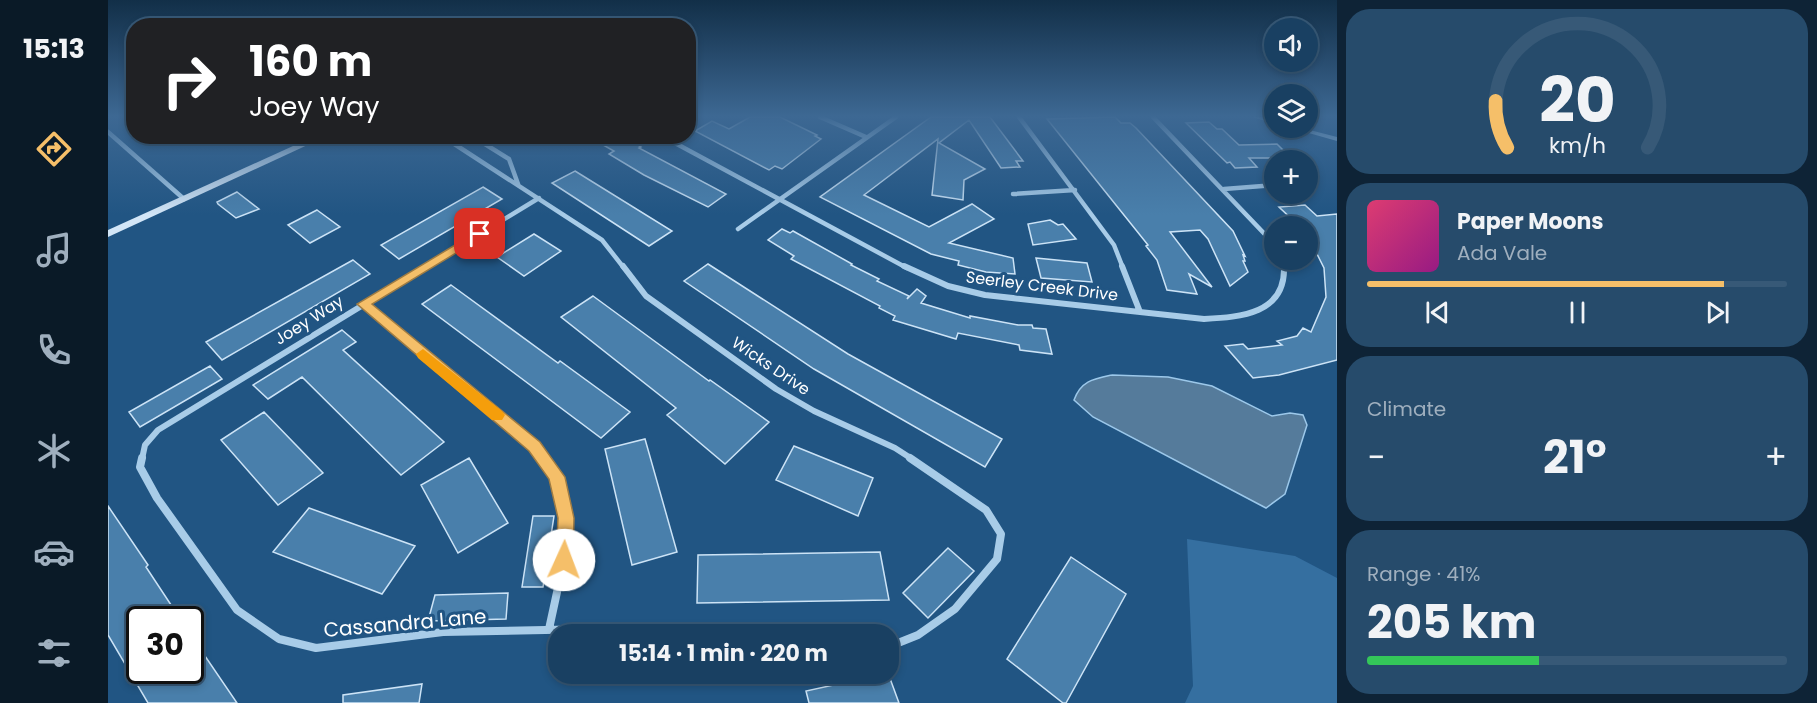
<!DOCTYPE html>
<meta charset="utf-8">
<style>
body{margin:0;font-family:Poppins,sans-serif;background:#264b6b;color:#f1f3f6;height:100vh;display:flex;flex-direction:column;font-size:22px;white-space:nowrap}
*{box-sizing:border-box;margin:0}
p{font-size:20px;color:#9fafbe}
.icon{flex:none;width:33px;height:33px;fill:none;stroke:currentColor;stroke-width:2;stroke-linecap:round;stroke-linejoin:round}
.map{position:relative;flex:1;overflow:hidden}
.panel{display:flex;flex-direction:column;gap:9px;padding:9px;background:#0e2336;width:480px}
.panel>*{flex:none}
.hud{position:absolute;left:18px;top:18px;width:570px;height:126px;border-radius:24px;box-shadow:0 3px 9px #0003,0 0 0 2px #375977;background:#202124;color:#fff;overflow:hidden}
.controls{position:absolute;left:1156px;top:18px;display:grid;gap:12px}
.controls a{display:grid;place-items:center;width:54px;height:54px;border-radius:50%;background:#194062;box-shadow:0 3px 9px #0003,0 0 0 2px #375977;font-size:30px}
.speed{position:absolute;left:18px;top:606px;display:flex;gap:12px;font-size:30px;font-weight:700;text-align:center}
.speed>*{display:grid;place-content:center;width:78px;height:78px;border-radius:50%;background:#194062;box-shadow:0 3px 9px #0003,0 0 0 2px #375977;line-height:1}
.speed .limit{border:3px solid #111;border-radius:9px;background:#fff;color:#111}
.pin{position:absolute;display:grid;place-items:center;width:51px;height:51px;color:#fff;margin:-26px;border-radius:12px;box-shadow:0 3px 9px #0006}
.me{position:absolute;width:66px;margin:-33px;rotate:2deg;stroke-linejoin:round;filter:drop-shadow(0 0 4px #0008)}
.turn{display:flex;align-items:center;gap:21px;height:126px;padding:0 24px;font-size:27px}
.turn .icon{width:78px;height:78px;stroke-width:2.5}
.turn b{display:block;font-size:42px;line-height:51px}
.big{font-size:45px;font-weight:700;line-height:1.1}
.panel .tile{flex:1;display:flex;flex-direction:column;justify-content:center;gap:9px;min-width:0;padding:0 21px;border-radius:24px;background:#264b6b}
.panel .dial{align-items:center;gap:0}
.dial svg{height:156px;overflow:visible;fill:none;stroke:#375977;stroke-width:7;stroke-linecap:round;text-anchor:middle}
.dial text{fill:#f1f3f6;stroke:none}
.song{display:flex;align-items:center;gap:18px}
.cover{width:72px;height:72px;border-radius:9px;background:linear-gradient(135deg,hsl(340 70% 55%),hsl(310 70% 35%))}
.played{height:6px;border-radius:3px;background:linear-gradient(90deg,#f5bf69 85%,#375977 85%)}
.keys{display:flex;justify-content:space-around;direction:ltr}
.heat{display:flex;justify-content:space-between;align-items:center;font-size:33px;direction:ltr}
.charge{height:9px;border-radius:4px;background:linear-gradient(90deg,#34c759 41%,#375977 0)}
.trip{position:absolute;left:440px;top:624px;width:351px;height:60px;border-radius:24px;background:#194062;box-shadow:0 3px 9px #0003,0 0 0 2px #375977;font-weight:700;line-height:60px;text-align:center}
main{display:flex;flex:1;min-height:0}
.tabs{display:flex;flex-direction:column;width:108px;justify-content:space-around;align-items:center;background:#0a1a27;color:#9fafbe}
.tabs .icon{width:42px;height:42px}
.tabs .on{color:#f5bf69}
.tabs b{font-size:27px;color:#f1f3f6}
.map>svg:first-child{display:block}
</style>
<main>
<nav class="tabs">
<b>15:13</b>
<svg class="icon on" aria-label="directions" viewBox="0 0 24 24"><path d="M12 3l9 9-9 9-9-9zM9 14v-3h6M13 9l2 2-2 2"/></svg>
<svg class="icon" aria-label="music" viewBox="0 0 24 24"><path d="M9 18V5l10-2v13"/><circle cx="6" cy="18" r="3"/><circle cx="16" cy="16" r="3"/></svg>
<svg class="icon" aria-label="phone" viewBox="0 0 24 24"><path d="M5 4h4l2 5-3 2q2 4 5 5l2-3 5 2v4C11 20 4 13 5 4z"/></svg>
<svg class="icon" aria-label="climate" viewBox="0 0 24 24"><path d="M12 3v18M4 7l16 10M4 17L20 7"/></svg>
<svg class="icon" aria-label="car" viewBox="0 0 24 24"><path d="M5 17H2v-5l4-1 3-4h7l3 4 3 1v5h-3M9 17h6M6 11h13"/><circle cx="7" cy="17" r="2"/><circle cx="17" cy="17" r="2"/></svg>
<svg class="icon" aria-label="filters" viewBox="0 0 24 24"><path d="M4 7h16M4 17h16"/><circle cx="9" cy="7" r="2"/><circle cx="15" cy="17" r="2"/></svg>
</nav>
<div class="map">
<svg width="1229" height="703" viewBox="0 0 1229 703">
<rect width="100%" height="100%" fill="#215583"/>
<path fill="#356fa0" d="M1079,539L1187,556L1229,578V703H1077L1085,686Z"/>
<path fill="#557b9b" stroke="#9cc8ea" stroke-width="1.5" d="M1004,375L1060,377L1104,386L1164,416L1182,413L1195,415L1199,425L1177,494L1158,508L985,417L966,400C973,381 985,379 1004,375Z"/>
<path fill="#497fab" stroke="#cce3f6" stroke-width="1.5" d="M642,117H672L709,135L707,136L713,139L674,169L667,166L661,170L587,131L604,121L621,129Z
M823,117H882L915,161H908L912,167L893,168L861,120L831,143L877,169L856,180L855,200L824,195L830,139L756,195L821,227L864,204L886,219L841,243L905,258L907,274L878,272L850,265L851,261L823,254L712,197Z
M1007,117L1013,123H1022L1028,128L1125,231L1137,256L1135,255L1137,261H1135L1140,272L1122,286L1100,239L1092,230L1062,232L1104,287L1081,274L1089,294L1059,290L1049,260L1038,246L1040,245L939,119Z
M1101,122L1109,129H1114L1131,145L1169,144L1183,158H1141L1149,167L1127,168L1122,162L1119,163L1078,123Z
M479,136H516L533,147L531,148L618,194L600,207L536,175L501,154L506,151Z
M467,171L564,231L541,246L444,183Z
M375,187L394,199L291,259L273,245Z
M129,192L151,209L128,218L110,204L109,202Z
M1197,205L1209,216L1229,214V360L1171,375L1145,378L1117,346L1135,344L1140,349L1174,345L1169,341L1189,336L1195,328L1203,332L1218,297L1216,268L1200,236V222L1188,223L1171,207Z
M209,210L232,227L202,243L180,225Z
M942,220L950,225L955,224L968,239L925,245L920,224Z
M674,229L682,233L685,231L744,264L743,265L771,279L769,281L801,296L799,299L809,289L818,296L813,303L862,318V316L910,325H924L925,328L938,329L944,354L912,350L911,345L850,333L848,339L785,320L787,316L771,308L772,306L683,259L686,256L660,240Z
M426,234L453,251L416,276L389,257Z
M928,258L979,263L984,282L933,278Z
M245,260L262,274L114,360L98,342Z
M600,264L740,354L894,439L877,467L706,369L576,281Z
M343,285L450,363L452,361L522,412L493,438L314,304Z
M485,296L601,381L602,380L661,422L617,464L559,415L568,408L453,317Z
M234,330L248,342L235,350L336,442L293,475L194,377L160,399L145,385Z
M102,366L114,379L32,427L21,412Z
M156,412L215,473L170,505L113,440Z
M537,439L569,552L524,565L497,449Z
M686,446L765,478L750,516L668,480Z
M361,458L400,523L350,553L313,485Z
M0,506L40,565L38,567L73,620H32V670H82V634L129,703H40L0,635Z
M201,508L307,546L274,594L165,552Z
M425,516H446L435,587H414Z
M840,548L866,571L820,618L795,593Z
M772,552L781,600L589,603L590,555Z
M963,557L1018,594L958,703H955L899,659Z
M400,593L398,619L320,621L327,595Z
M780,673L791,703H701L698,691Z
M314,684L311,703H235V695Z"/>
<g fill="none" stroke-linecap="round" stroke-linejoin="round">
<path stroke="#a8cce8" stroke-width="4.5" d="M712,117L758,137
M911,117L1006,245L1015,268
M1045,117L1167,245
M0,132L76,199
M334,136L494,240L516,268
M364,136L401,159L410,184
M554,136L799,268
M1200,183H1204
M1116,189L1167,185
M905,194L967,190
M630,229L788,117
M1176,260V268
M316,268L431,198"/>
<path stroke="#a8cce8" stroke-width="6" d="M515,266L538,296L668,389L706,411L787,448L804,459
M796,266L840,286L877,295L1096,319C1133,317 1178,314 1176,266
M1014,266L1032,312
M255,304L426,446L436,459
M34,459L37,445L50,430L319,266"/>
<path stroke="#a8cce8" stroke-width="8" d="M34,458L32,467L49,498L129,610L171,639L208,648L335,632L487,629L514,634
M435,458L449,477L458,518L456,560L441,629
M780,647L810,635L847,609L889,559L893,534L878,510L802,458"/>
<path fill="#a8cce8" fill-rule="evenodd" d="M1144,117H1155L1167,120V124Z
M1183,128H1194L1229,137V141Z"/>
<path fill="#d3e6f7" fill-rule="evenodd" d="M207,136H219L0,237V230Z"/>
</g>
<linearGradient id="sky" x2="0" y2="1"><stop stop-color="#122f48"/><stop offset="0.54" stop-color="#3d6893"/><stop offset="1" stop-color="#3d6893" stop-opacity="0"/></linearGradient>
<rect width="1229" height="215" fill="url(#sky)"/>
<path fill="#f5bf69" stroke="#9f7c44" stroke-width="1.5" d="M372,230L378,234L376,236L264,304L432,442L457,477L466,518L465,560L462,565L456,568L450,565L448,560L450,518L441,479L421,451L249,304Z"/>
<path fill="#f59e0b" d="M315,349L394,411L397,415L394,420H384L310,358L308,354Z"/>
<g text-anchor="middle" dominant-baseline="central" stroke-width="6" stroke-linejoin="round" paint-order="stroke">
<g font-size="16" fill="#fff" stroke="#215583">
<text transform="translate(934 286) rotate(7)">Seerley Creek Drive</text>
<text transform="translate(201 320) rotate(-32)">Joey Way</text>
<text transform="translate(663 366) rotate(34)">Wicks Drive</text>
</g>
<g font-size="20" fill="#fff" stroke="#215583">
<text transform="translate(297 623) rotate(-5)">Cassandra Lane</text>
</g>
</g>
</svg>
<div class="controls">
<a><svg class="icon" aria-label="sound" viewBox="0 0 24 24"><path d="M4 9h4l5-4v14l-5-4H4zM17 9q2 3 0 6"/></svg></a>
<a><svg class="icon" aria-label="layers" viewBox="0 0 24 24"><path d="M12 4l9 5-9 5-9-5zM3 14l9 5 9-5"/></svg></a>
<a>+</a>
<a>−</a>
</div>
<div class="speed"><div class="limit">30</div></div>
<div class="pin" style="left:372px;top:234px;background:#d93025"><svg class="icon" aria-label="arrive" viewBox="0 0 24 24"><path d="M6 21V4h12l-3 4 3 4H6"/></svg></div>
<svg class="me" style="left:456px;top:560px" viewBox="-20 -20 40 40"><circle r="19" fill="#fff"/><path d="M0-13L10 11 0 6-10 11z" fill="#f5bf69"/></svg>
<div class="trip">15:14 · 1 min · 220 m</div>
<div class="hud">
<div class="turn"><svg class="icon" aria-label="right" viewBox="0 0 24 24"><path d="M7 20v-9h11M14 6l5 5-5 5"/></svg><div><b>160 m</b>Joey Way</div></div>
</div>
</div>
<section class="panel">
<div class="tile dial"><svg viewBox="0 0 100 80">
<path d="M14 69A42 42 0 1 1 86 69"/>
<path d="M14 69A42 42 0 0 1 8 45" stroke="#f5bf69"/>
<text x="50" y="56" font-size="32" font-weight="700">20</text>
<text x="50" y="72" font-size="11">km/h</text>
</svg></div>
<div class="tile">
<div class="song"><i class="cover"></i><div><b>Paper Moons</b><p>Ada Vale</p></div></div>
<div class="played"></div>
<div class="keys"><svg class="icon" aria-label="previous" viewBox="0 0 24 24"><path d="M18 5L8 12l10 7zM5 5v14"/></svg><svg class="icon" aria-label="pause" viewBox="0 0 24 24"><path d="M8 5v14M16 5v14"/></svg><svg class="icon" aria-label="next" viewBox="0 0 24 24"><path d="M6 5l10 7-10 7zM19 5v14"/></svg></div>
</div>
<div class="tile"><p>Climate</p>
<div class="heat"><a>−</a><b class="big">21°</b><a>+</a></div>
</div>
<div class="tile"><p>Range · 41%</p><b class="big">205 km</b><div class="charge"></div></div>
</section>
</main>
